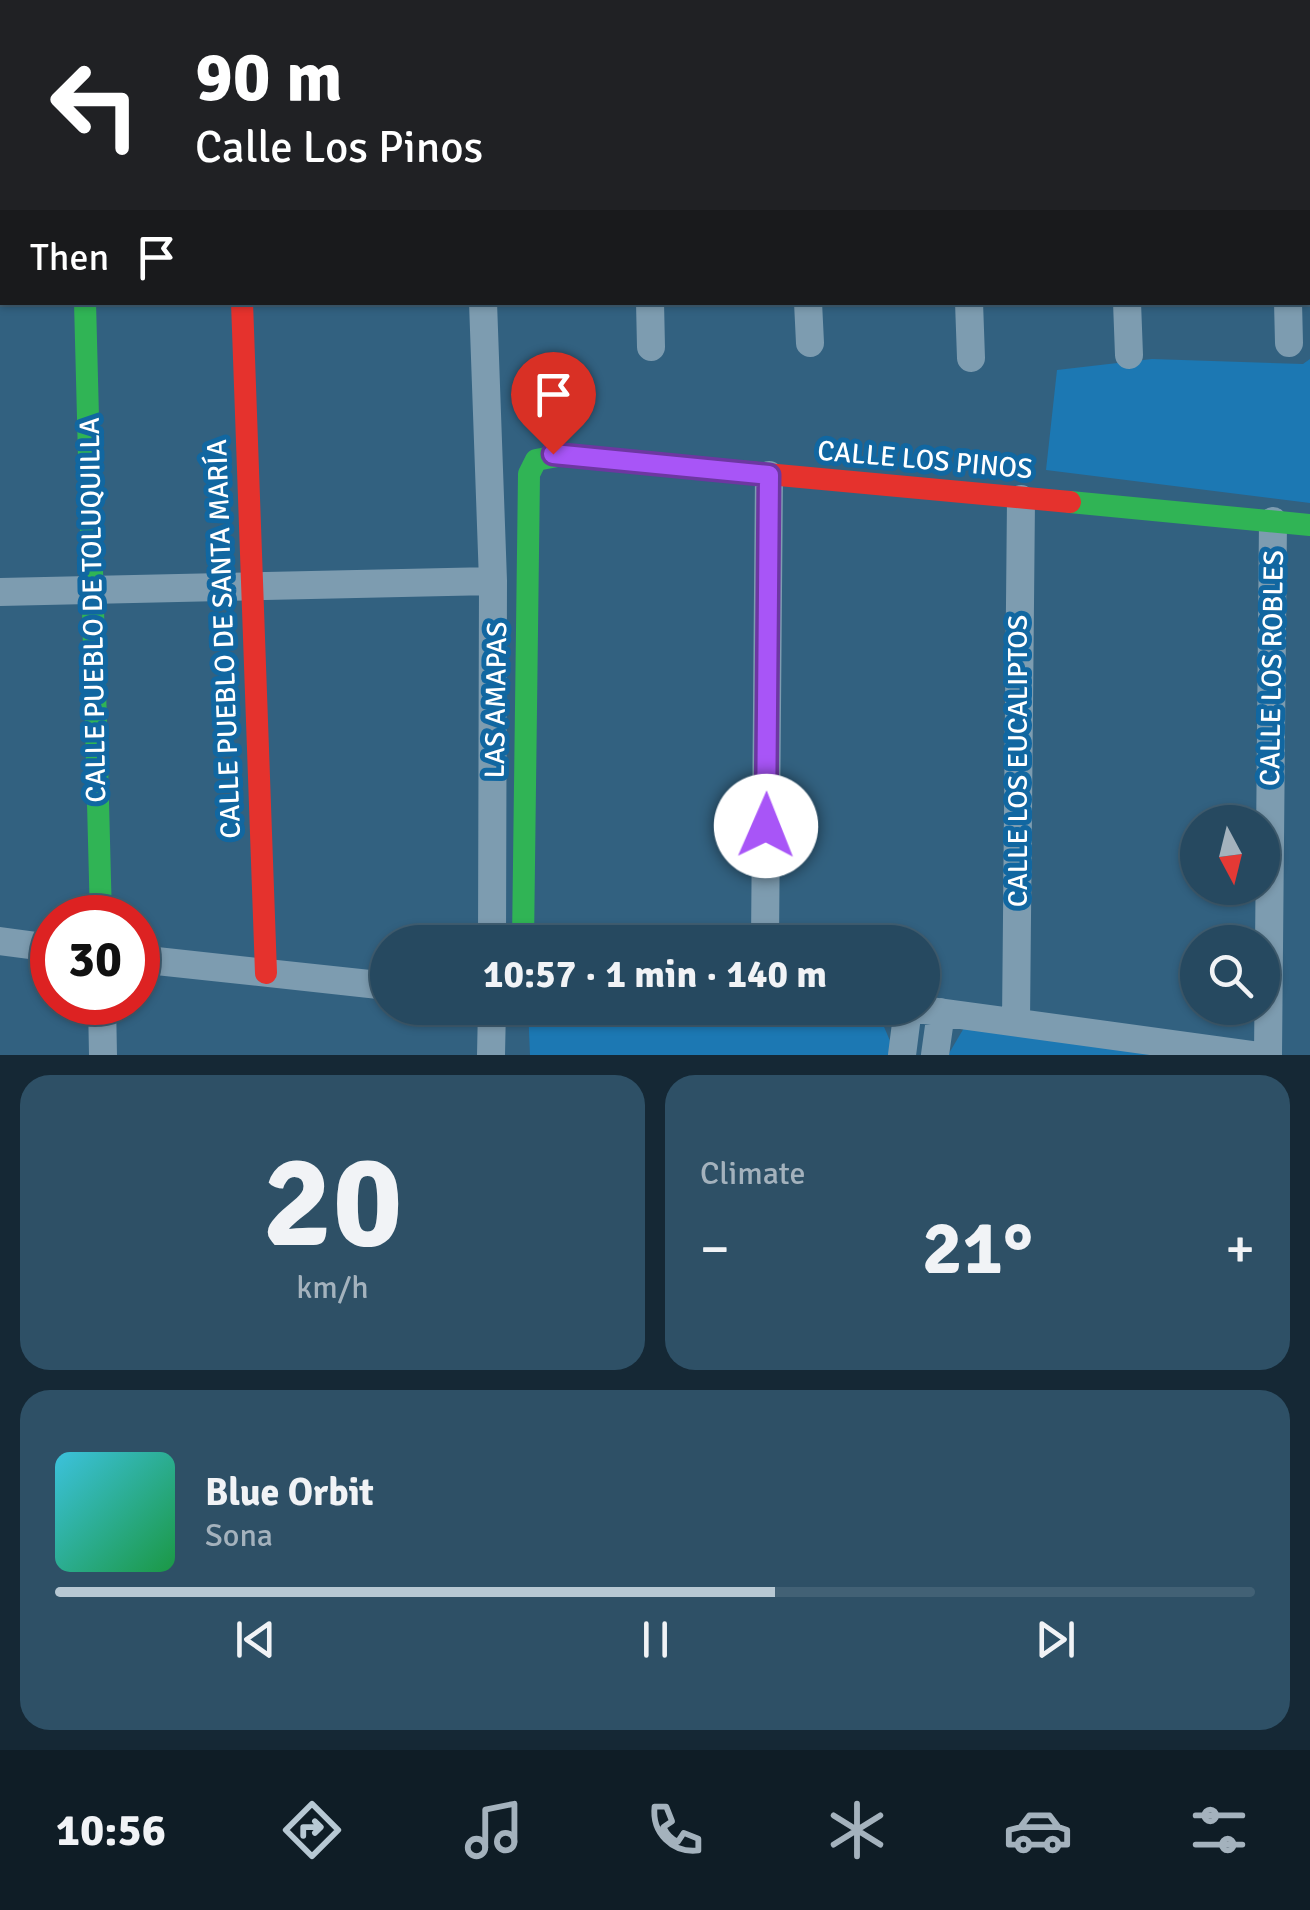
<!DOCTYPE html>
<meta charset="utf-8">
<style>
body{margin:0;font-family:Signika,sans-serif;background:#2e5066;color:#f1f3f6;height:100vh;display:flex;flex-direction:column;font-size:38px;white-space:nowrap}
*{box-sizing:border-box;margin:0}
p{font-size:32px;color:#a4b2bd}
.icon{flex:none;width:55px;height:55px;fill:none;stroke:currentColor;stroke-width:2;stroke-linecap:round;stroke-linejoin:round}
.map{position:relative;height:1055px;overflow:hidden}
.side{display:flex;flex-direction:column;gap:20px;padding:20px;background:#152835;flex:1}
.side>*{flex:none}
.guide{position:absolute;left:0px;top:0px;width:1310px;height:305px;box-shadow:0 2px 8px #0004,0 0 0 2px #426175;background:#202124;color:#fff;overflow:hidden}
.needle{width:65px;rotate:173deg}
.tools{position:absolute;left:1180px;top:805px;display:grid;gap:20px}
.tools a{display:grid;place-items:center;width:100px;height:100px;border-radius:50%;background:#264960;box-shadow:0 2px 8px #0004,0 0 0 2px #426175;font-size:50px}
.speed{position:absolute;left:30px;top:895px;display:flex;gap:20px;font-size:50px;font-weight:700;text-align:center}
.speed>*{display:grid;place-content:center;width:130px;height:130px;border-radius:50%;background:#264960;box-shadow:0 2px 8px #0004,0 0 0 2px #426175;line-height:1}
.speed .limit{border:15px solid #d22;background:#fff;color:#111}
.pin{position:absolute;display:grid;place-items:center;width:85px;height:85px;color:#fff;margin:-102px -42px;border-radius:50% 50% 50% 0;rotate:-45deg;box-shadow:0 0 10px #0007}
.pin .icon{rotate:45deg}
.me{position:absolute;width:110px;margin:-55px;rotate:1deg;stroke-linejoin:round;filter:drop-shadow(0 0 8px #0008)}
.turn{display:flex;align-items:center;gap:35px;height:210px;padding:0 30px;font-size:45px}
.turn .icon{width:130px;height:130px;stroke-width:2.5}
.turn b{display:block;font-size:70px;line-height:85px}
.then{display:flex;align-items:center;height:95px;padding:0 30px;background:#0003;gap:20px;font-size:38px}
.big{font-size:75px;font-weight:700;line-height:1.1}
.side .card{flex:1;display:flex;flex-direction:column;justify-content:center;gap:15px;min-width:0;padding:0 35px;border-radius:30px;background:#2e5066}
.side .dial{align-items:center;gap:0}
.dial b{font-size:130px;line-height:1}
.song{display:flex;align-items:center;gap:30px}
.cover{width:120px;height:120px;border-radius:15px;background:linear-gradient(135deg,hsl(190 70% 55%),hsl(140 70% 35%))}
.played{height:10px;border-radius:5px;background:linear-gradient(90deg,#b7c8d3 60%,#426175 60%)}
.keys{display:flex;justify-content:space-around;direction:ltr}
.heat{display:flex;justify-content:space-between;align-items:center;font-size:55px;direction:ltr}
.side .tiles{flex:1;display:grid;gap:20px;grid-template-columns:1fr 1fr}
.card:last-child{grid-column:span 2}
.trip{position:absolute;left:370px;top:925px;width:570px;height:100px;border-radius:50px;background:#264960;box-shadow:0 2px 8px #0004,0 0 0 2px #426175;font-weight:700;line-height:100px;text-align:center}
.tabs{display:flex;height:160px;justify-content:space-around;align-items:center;background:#0f1d26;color:#a4b2bd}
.tabs .icon{width:70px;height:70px}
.tabs .current{color:#b7c8d3}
.tabs b{font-size:45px;color:#f1f3f6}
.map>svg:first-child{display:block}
</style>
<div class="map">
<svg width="1310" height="1055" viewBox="0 0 1310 1055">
<rect width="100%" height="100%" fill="#326180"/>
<path fill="#1c78b3" d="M486,0H1077L1078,2H486Z
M1152,359L1303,364L1310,359V503L1046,470L1057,370Z
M528,1008H876L896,1055H530Z
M971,1016L1213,1055H948Z"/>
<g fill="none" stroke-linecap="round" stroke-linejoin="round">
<path stroke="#7d9cb0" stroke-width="28" d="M218,0V2
M465,0V2
M1105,0L1106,2
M1308,29H1310
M0,105H2
M0,262H2
M483,302L493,581L492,942
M650,302L651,347
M808,302L810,343
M969,302L971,358
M1127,302L1129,355
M1288,302L1289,343
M0,592L493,581
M0,941L52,948
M765,942L769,475
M138,959L388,986
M102,1002L103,1055
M909,1008L1253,1055
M1016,1022L1021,499
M491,1055L492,1008
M902,1055L908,1008
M935,1055L941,1012
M1268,1055L1273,521"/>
<path stroke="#30b455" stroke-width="22" d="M85,302L101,918
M1070,502L1310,525
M523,942L529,474L536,460L563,455"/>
<path stroke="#e5322d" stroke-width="22" d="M242,302L266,973
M563,455L1070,502"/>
</g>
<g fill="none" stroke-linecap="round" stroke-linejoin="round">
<g stroke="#6d37a1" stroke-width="25">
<path id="route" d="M553,454L769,475L766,826"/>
</g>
<use href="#route" stroke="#a855f7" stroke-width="18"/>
</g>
<g text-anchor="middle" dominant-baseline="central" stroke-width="10" stroke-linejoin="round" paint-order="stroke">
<g font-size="28" fill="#fff" stroke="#1167a1">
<text transform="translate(925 460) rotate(5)">CALLE LOS PINOS</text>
<text transform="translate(93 610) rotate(-91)">CALLE PUEBLO DE TOLUQUILLA</text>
<text transform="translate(224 639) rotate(-92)">CALLE PUEBLO DE SANTA MARÍA</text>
<text transform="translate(1272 668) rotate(-89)">CALLE LOS ROBLES</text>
<text transform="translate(496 700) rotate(-89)">LAS AMAPAS</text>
<text transform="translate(1018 761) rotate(-90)">CALLE LOS EUCALIPTOS</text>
</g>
</g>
</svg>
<div class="tools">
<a><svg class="needle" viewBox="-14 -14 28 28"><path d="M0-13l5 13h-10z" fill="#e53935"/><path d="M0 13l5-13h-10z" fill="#a4b2bd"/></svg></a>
<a><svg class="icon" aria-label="search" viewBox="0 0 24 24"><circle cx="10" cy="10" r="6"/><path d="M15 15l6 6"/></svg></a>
</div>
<div class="speed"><div class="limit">30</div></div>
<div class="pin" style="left:553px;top:454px;background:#d93025"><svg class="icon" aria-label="arrive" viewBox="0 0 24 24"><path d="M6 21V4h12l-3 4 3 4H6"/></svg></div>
<svg class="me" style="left:766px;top:826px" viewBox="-20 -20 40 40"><circle r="19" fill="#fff"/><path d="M0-13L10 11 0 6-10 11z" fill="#a855f7"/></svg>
<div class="trip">10:57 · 1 min · 140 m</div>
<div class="guide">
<div class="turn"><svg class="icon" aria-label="left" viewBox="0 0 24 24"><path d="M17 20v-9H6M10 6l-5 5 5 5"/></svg><div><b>90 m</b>Calle Los Pinos</div></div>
<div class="then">Then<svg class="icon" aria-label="arrive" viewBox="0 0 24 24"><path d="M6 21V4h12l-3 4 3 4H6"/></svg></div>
</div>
</div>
<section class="side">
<div class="tiles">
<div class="card dial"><b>20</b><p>km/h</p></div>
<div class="card"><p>Climate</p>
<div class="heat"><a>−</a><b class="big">21°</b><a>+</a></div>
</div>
<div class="card">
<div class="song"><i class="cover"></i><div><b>Blue Orbit</b><p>Sona</p></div></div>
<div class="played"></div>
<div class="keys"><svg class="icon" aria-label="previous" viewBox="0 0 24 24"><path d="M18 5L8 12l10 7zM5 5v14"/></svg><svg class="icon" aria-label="pause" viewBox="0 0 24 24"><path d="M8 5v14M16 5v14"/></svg><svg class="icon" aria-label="next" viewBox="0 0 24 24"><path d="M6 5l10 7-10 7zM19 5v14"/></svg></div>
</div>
</div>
</section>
<nav class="tabs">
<b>10:56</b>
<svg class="icon current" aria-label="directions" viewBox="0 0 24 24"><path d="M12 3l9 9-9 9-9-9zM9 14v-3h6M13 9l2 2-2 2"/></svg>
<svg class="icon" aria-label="music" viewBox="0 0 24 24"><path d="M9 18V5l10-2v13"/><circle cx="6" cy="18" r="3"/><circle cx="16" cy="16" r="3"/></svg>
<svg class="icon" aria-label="phone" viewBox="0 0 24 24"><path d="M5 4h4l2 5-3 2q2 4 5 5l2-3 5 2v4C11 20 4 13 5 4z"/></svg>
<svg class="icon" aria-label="climate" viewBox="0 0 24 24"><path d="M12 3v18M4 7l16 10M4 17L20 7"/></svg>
<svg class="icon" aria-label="car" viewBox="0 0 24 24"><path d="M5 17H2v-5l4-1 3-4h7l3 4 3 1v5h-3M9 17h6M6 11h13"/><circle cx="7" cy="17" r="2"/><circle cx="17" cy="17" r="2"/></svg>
<svg class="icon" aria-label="filters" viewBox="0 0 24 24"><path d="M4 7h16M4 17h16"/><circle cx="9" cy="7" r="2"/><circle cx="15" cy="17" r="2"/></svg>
</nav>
